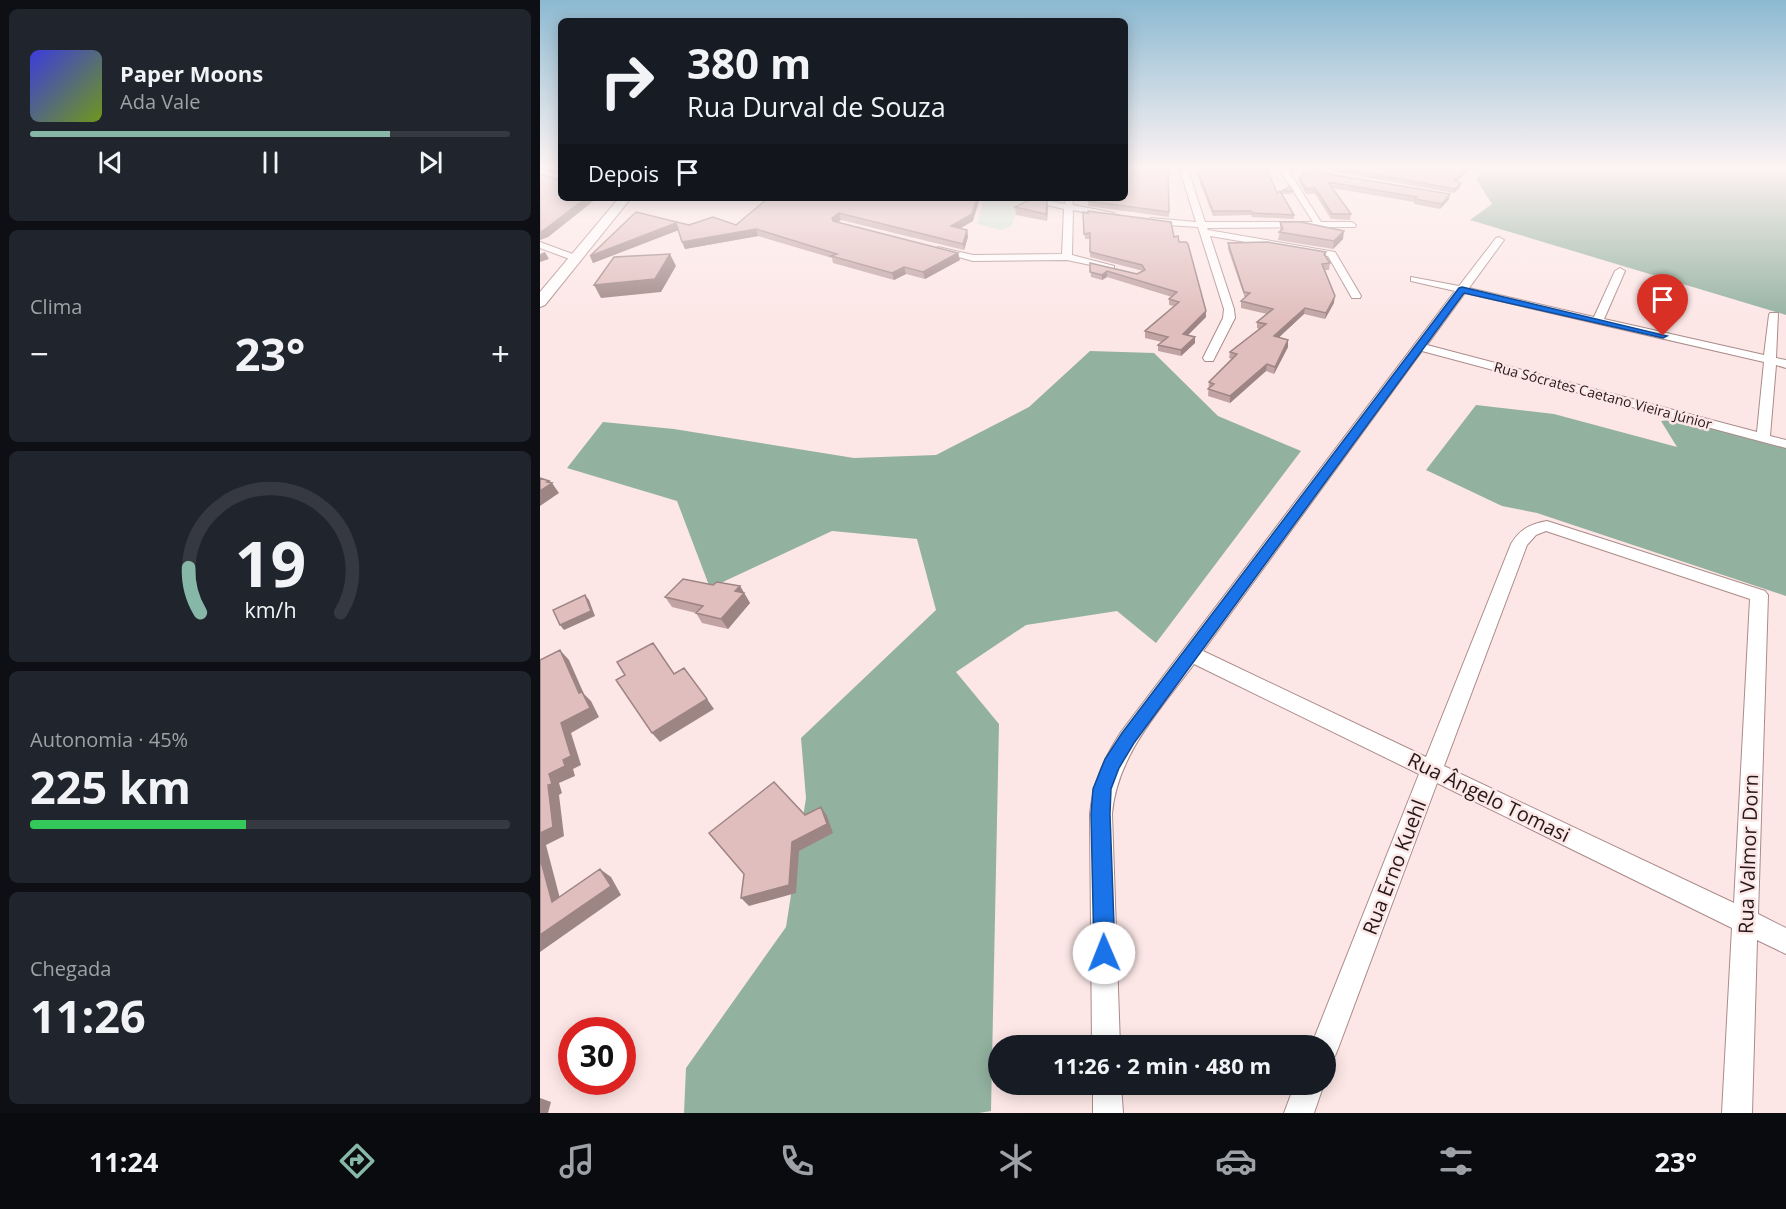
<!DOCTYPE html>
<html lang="pt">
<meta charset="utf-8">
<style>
body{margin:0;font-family:"Open Sans",sans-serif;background:#20242c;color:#f1f3f6;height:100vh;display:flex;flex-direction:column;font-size:22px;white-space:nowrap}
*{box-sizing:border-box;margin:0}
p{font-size:20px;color:#9ea1a6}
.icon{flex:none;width:33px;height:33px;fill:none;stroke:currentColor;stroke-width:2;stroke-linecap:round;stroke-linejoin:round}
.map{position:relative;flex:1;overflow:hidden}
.sheet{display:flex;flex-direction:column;gap:9px;padding:9px;background:#0d0f14;width:540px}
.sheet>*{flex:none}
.guide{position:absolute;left:18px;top:18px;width:570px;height:183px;border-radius:9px;box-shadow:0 3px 15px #0003;background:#171b24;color:#f1f3f6;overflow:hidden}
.speed{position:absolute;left:18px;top:1017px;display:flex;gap:12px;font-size:30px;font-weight:700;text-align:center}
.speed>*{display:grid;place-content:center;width:78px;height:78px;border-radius:50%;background:#171b24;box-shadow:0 3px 15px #0003;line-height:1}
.speed .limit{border:9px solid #d22;background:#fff;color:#111}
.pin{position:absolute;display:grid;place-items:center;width:51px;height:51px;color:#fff;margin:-62px -26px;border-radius:50% 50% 50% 0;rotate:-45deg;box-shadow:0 0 6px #0007}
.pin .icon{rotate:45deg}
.me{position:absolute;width:66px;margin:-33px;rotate:359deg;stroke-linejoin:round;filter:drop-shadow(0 0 4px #0008)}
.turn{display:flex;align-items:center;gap:21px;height:126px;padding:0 30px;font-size:27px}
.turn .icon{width:78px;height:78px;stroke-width:2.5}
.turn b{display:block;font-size:42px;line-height:51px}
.then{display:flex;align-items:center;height:57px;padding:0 30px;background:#0003;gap:12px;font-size:22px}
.big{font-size:45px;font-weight:700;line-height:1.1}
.sheet .tile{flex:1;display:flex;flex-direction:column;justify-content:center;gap:9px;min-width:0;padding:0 21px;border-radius:9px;background:#20242c}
.sheet .dial{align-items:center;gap:0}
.dial svg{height:156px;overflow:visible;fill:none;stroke:#363941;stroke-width:7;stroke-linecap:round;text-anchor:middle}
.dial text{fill:#f1f3f6;stroke:none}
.song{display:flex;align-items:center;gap:18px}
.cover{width:72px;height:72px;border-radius:9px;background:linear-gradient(135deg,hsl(240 70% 55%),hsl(80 70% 35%))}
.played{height:6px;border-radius:3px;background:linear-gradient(90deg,#87b7a6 75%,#363941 75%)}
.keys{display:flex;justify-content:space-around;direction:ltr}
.heat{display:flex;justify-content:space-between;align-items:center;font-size:33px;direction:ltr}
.charge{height:9px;border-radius:4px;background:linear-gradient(90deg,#34c759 45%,#363941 0)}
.trip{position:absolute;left:448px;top:1035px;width:348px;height:60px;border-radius:30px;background:#171b24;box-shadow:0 3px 15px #0003;font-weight:700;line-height:60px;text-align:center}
.tabs{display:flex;height:96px;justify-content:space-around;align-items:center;background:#090b0e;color:#9ea1a6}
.tabs .icon{width:42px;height:42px}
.tabs .active{color:#87b7a6}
.tabs b{font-size:27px;color:#f1f3f6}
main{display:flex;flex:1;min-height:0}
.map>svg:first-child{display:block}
</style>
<main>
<section class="sheet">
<div class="tile">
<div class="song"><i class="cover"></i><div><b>Paper Moons</b><p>Ada Vale</p></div></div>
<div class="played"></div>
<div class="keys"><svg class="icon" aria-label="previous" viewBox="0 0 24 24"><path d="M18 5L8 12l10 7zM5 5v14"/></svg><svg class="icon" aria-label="pause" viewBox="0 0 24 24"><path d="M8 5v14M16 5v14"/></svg><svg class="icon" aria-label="next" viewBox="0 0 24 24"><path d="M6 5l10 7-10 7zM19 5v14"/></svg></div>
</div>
<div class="tile"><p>Clima</p>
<div class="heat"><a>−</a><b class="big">23°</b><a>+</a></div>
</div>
<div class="tile dial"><svg viewBox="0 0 100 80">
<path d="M14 69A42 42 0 1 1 86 69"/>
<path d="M14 69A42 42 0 0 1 8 46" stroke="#87b7a6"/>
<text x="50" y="56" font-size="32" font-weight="700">19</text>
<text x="50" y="72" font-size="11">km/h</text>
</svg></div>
<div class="tile"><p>Autonomia · 45%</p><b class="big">225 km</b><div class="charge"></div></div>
<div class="tile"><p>Chegada</p><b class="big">11:26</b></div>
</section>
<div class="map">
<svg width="1246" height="1113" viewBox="0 0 1246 1113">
<rect width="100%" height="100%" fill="#fce7e6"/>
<path fill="#cde2d5" d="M444,198H470L491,202L476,215L471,226L461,230L437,224Z"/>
<path fill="#93b19f" d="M944,167H1246V315L930,220L952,204L936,179Z
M550,351L614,353L678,416L761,451L616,643L577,611L486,625L416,672L459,724L451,1111L439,1113H144L146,1068L246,927L266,798L261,738L396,610L377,539L292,531L170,588L137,501L27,468L63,422L134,429L314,458L396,455L489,407Z
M936,405L1014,414L1137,447L1121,421L1139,419L1246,446V596L997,513L962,506L886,470Z"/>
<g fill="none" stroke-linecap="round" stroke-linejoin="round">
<g stroke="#ab8b8a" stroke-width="2">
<path id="street" d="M639,167H647L665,222H773L738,167H758L788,172L789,174L785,176L748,170L781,222H812L816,225L815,227L667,228L668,230L795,252L821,296L820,298H812L788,256L670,236L694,309L695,318L673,361H665L663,358L683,318L684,309L658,227L611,224L607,221L611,218L656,222Z
M931,167H940L936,169Z
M476,198H493L525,204L526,198H532L533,205L574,213L575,215L571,218L533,210L532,255L574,266V270L527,260L433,261L393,250L398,247L433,255L522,254L524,209Z
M959,237L964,240L929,288L1054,317L1075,271L1080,268L1085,271L1064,319L1224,355L1229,315L1230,313H1238L1236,358L1246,360V368L1236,365L1230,436L1246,440V448L882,351L663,651L886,757L971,544C980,529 990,524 1007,521L1225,591L1228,595L1218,914L1246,928V954L1217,940L1212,1113H1182L1192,928L897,783L799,1046L795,1056L786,1059V1046H771L879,774L654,664C620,710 577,755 572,814L580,1046H552L550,814C553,783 564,758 581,732L915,291L871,281V277L919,286L956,238ZM925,293L1224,362L1217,432L887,345ZM1006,531L1210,599L1194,903L904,766L987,545L996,535Z
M0,242L38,256L40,258L35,261L0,248Z
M553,1084H581L583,1113H553Z
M755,1084H784L774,1113H744Z"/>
</g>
<g stroke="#ab8b8a" stroke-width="2">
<path id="secondary" d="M79,198H91L5,305L0,307V292Z"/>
</g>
<use href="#street" fill="#fff" fill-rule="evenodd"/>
<use href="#secondary" fill="#fff" fill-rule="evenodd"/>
</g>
<path fill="#c1a3a3" d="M0,167H21V198H57L8,237L0,240V174L17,179L20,177V175L0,170Z
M654,167H726L737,193L741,194L742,191H753L752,194H742L754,215V219L712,217L711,215L673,216Z
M781,167H930V169L916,181L920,187L914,193L781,169Z
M763,170L909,199L900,209L874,204V202L792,188L811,214L810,220L791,219L775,194H766L759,183V178L763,176Z
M628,173L629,217L548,206V198Z
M228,198L433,221L420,228L427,230L428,237L424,250L301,220L298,222L418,253L420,260L385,279L366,274L354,280L293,263L292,258L218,236L145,249L138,230L53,263L50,256L149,225H196Z
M475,207L508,208L507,221L476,215Z
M543,212L634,237L639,242L666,317L648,335L655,337V343L641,356L618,351V345L622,342L605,338V331L634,306L629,305V299L632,297L567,277L562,280L551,277L550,263L597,274L603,271L550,257V239H545Z
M740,222L803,239L793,249L738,240L740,231Z
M688,243L786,252V257L790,263L789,270H785L794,303L785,319L764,314L739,337L748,347L734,374L726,371L690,403L668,396L669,382L692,359L689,358L690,352L719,329L717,328V322L727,314L701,308V301L705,298L688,249Z
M173,585L200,586L210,603L188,629L162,623L156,613L132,607L125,597Z"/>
<path fill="#9d8584" d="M929,167H930V169L913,185L914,181Z
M921,183L920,187L914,193L915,189Z
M910,194L909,199L900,209L902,204Z
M46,198H57L8,237L0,240V232Z
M437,198H440L433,221L412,233L411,226Z
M507,200L508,208L507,221L506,214Z
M299,213L301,220L294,225L292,218Z
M136,223L139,230L53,263L50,256Z
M216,229L218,236L145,249L142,242Z
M427,230L428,237L424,250L423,244Z
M804,231L803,239L793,249L794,241Z
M5,252L9,259L0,262V254Z
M418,253L420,260L385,279L383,272Z
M130,254L136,266L121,292L61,298L54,285Z
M364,267L366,274L354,280L352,273Z
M567,271V277L562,280V275Z
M795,296L794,303L785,319L786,313Z
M765,308L764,314L733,343L734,336Z
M666,311V317L643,340V334Z
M655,337V343L641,356V350Z
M748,340V347L734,374L735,367Z
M727,364L726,371L690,403V396Z
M9,481L11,483H12L19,493L0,506V491Z
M200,586L210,603L188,629L181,619L195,591Z
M45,595L49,600L55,616L24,630L20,625Z
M20,650L29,660L44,694L51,701L59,717L31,733L41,765L33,769L35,776L19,783L22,793L19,795L24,836L6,845L23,910L12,902L0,858V833L8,785L9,774L23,760L21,723L39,693Z
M167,699L174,709L120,742L112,733Z
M281,807L287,816L293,833L259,851L256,893L209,906L201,898L252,842Z
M60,869L71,877L81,895L0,952V935Z
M0,1098L11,1102L8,1113H0Z"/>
<path fill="#e0bebd" stroke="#9d8584" stroke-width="1.5" d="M8,167H21V198H46L4,230L0,232V174L17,179L20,177L19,170Z
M585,167H626L628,173L629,212L548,201V198H585Z
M656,167H726L737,193L740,191L754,215L713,213L711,211H673Z
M792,167H929L914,181L921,183L915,189Z
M763,170L910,194L902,204L875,199L877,197L788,182L811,214H792L775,188L766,189L759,178L766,174Z
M750,186L753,191H742Z
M228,198H437L432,214L411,226L427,230L423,244L299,213L292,218L293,221L418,253L383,272L364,267L352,273L291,256L297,254L216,229L142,242L136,223L50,256L96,212L149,225L173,217L196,225Z
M493,198L507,200L506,214L475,207Z
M548,211L631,222L634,237L638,236L639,242H646L648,244L666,311L643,334L655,337L641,350L618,345L628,337L605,331L639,302L629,299L637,292L567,271L562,275L550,272V263L597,274L605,270L602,265L550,252V233L544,234L543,212L548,213Z
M740,222H761L804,231L794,241L739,232L743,229Z
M727,242L786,252L784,254L790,263L782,264L795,296L786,313L765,308L734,336L748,340L735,367L727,364L690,396L668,389L674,384L669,382L697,354L690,352L726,324L717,322L733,309L701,301L710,293L704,292L688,243Z
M130,254L115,279L54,285L74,257Z
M0,478L9,481L7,482L12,483L0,491Z
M143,579L173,585L177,582L200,586L195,591L204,593L181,619L156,613L163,606L125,597Z
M45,595L51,611L20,625L13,610Z
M113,643L134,674L144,668L167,699L112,733L76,680L85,675L77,662Z
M20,650L39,693L42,692L50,708L21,723L31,756L23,760L25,766L9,774L12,784L8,785L13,827L0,833V660Z
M234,782L265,815L281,807L287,824L252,842L249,885L201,898L204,874L169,833Z
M0,858L12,902L60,869L71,886L0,935Z"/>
<linearGradient id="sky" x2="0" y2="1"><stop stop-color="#8cb9d1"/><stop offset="0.52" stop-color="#fef4f4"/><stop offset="1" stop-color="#fef4f4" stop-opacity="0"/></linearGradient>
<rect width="1246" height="323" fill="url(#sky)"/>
<path fill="#1a73e8" stroke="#114b97" stroke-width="1.5" d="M922,287L1127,336L1123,338L924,293L594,743L579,768L571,789L570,814L575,953L572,961L564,964L557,961L554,953L551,814L553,789L565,759L582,733L919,288Z"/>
<g text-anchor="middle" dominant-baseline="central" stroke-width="5" stroke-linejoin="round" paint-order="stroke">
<g font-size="14" fill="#241818" stroke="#fce7e6">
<text transform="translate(1063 395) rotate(15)">Rua Sócrates Caetano Vieira Júnior</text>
</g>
<g font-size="20" fill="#241818" stroke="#fce7e6">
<text transform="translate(949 797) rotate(26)">Rua Ângelo Tomasi</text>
<text transform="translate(1208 854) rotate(-88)">Rua Valmor Dorn</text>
<text transform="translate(854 867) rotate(-69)">Rua Erno Kuehl</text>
</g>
</g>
</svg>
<div class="speed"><div class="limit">30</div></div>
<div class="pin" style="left:1123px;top:336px;background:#d93025"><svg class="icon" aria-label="arrive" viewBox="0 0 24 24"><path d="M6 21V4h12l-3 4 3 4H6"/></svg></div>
<svg class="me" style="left:564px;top:953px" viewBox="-20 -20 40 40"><circle r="19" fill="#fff"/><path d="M0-13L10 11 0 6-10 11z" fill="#1a73e8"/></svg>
<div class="trip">11:26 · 2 min · 480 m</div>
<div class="guide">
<div class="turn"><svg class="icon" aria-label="right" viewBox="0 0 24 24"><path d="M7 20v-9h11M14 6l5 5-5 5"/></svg><div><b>380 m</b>Rua Durval de Souza</div></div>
<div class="then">Depois<svg class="icon" aria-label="arrive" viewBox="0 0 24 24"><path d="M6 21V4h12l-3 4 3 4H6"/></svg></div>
</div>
</div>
</main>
<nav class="tabs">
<b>11:24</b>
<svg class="icon active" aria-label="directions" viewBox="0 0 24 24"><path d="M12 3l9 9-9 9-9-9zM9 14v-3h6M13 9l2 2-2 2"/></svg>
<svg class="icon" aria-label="music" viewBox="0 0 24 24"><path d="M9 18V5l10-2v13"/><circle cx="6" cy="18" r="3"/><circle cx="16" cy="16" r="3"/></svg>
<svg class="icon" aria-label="phone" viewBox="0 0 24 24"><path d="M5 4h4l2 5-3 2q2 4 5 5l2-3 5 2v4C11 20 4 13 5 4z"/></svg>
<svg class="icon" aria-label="climate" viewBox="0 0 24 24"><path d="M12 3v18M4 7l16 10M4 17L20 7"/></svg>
<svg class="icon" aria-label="car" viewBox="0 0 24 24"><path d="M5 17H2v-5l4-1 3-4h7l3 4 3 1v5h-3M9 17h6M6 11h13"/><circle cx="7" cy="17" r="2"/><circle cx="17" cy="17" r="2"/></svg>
<svg class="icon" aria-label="filters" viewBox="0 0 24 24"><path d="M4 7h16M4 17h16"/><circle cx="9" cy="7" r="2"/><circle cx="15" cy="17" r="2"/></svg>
<b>23°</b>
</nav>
